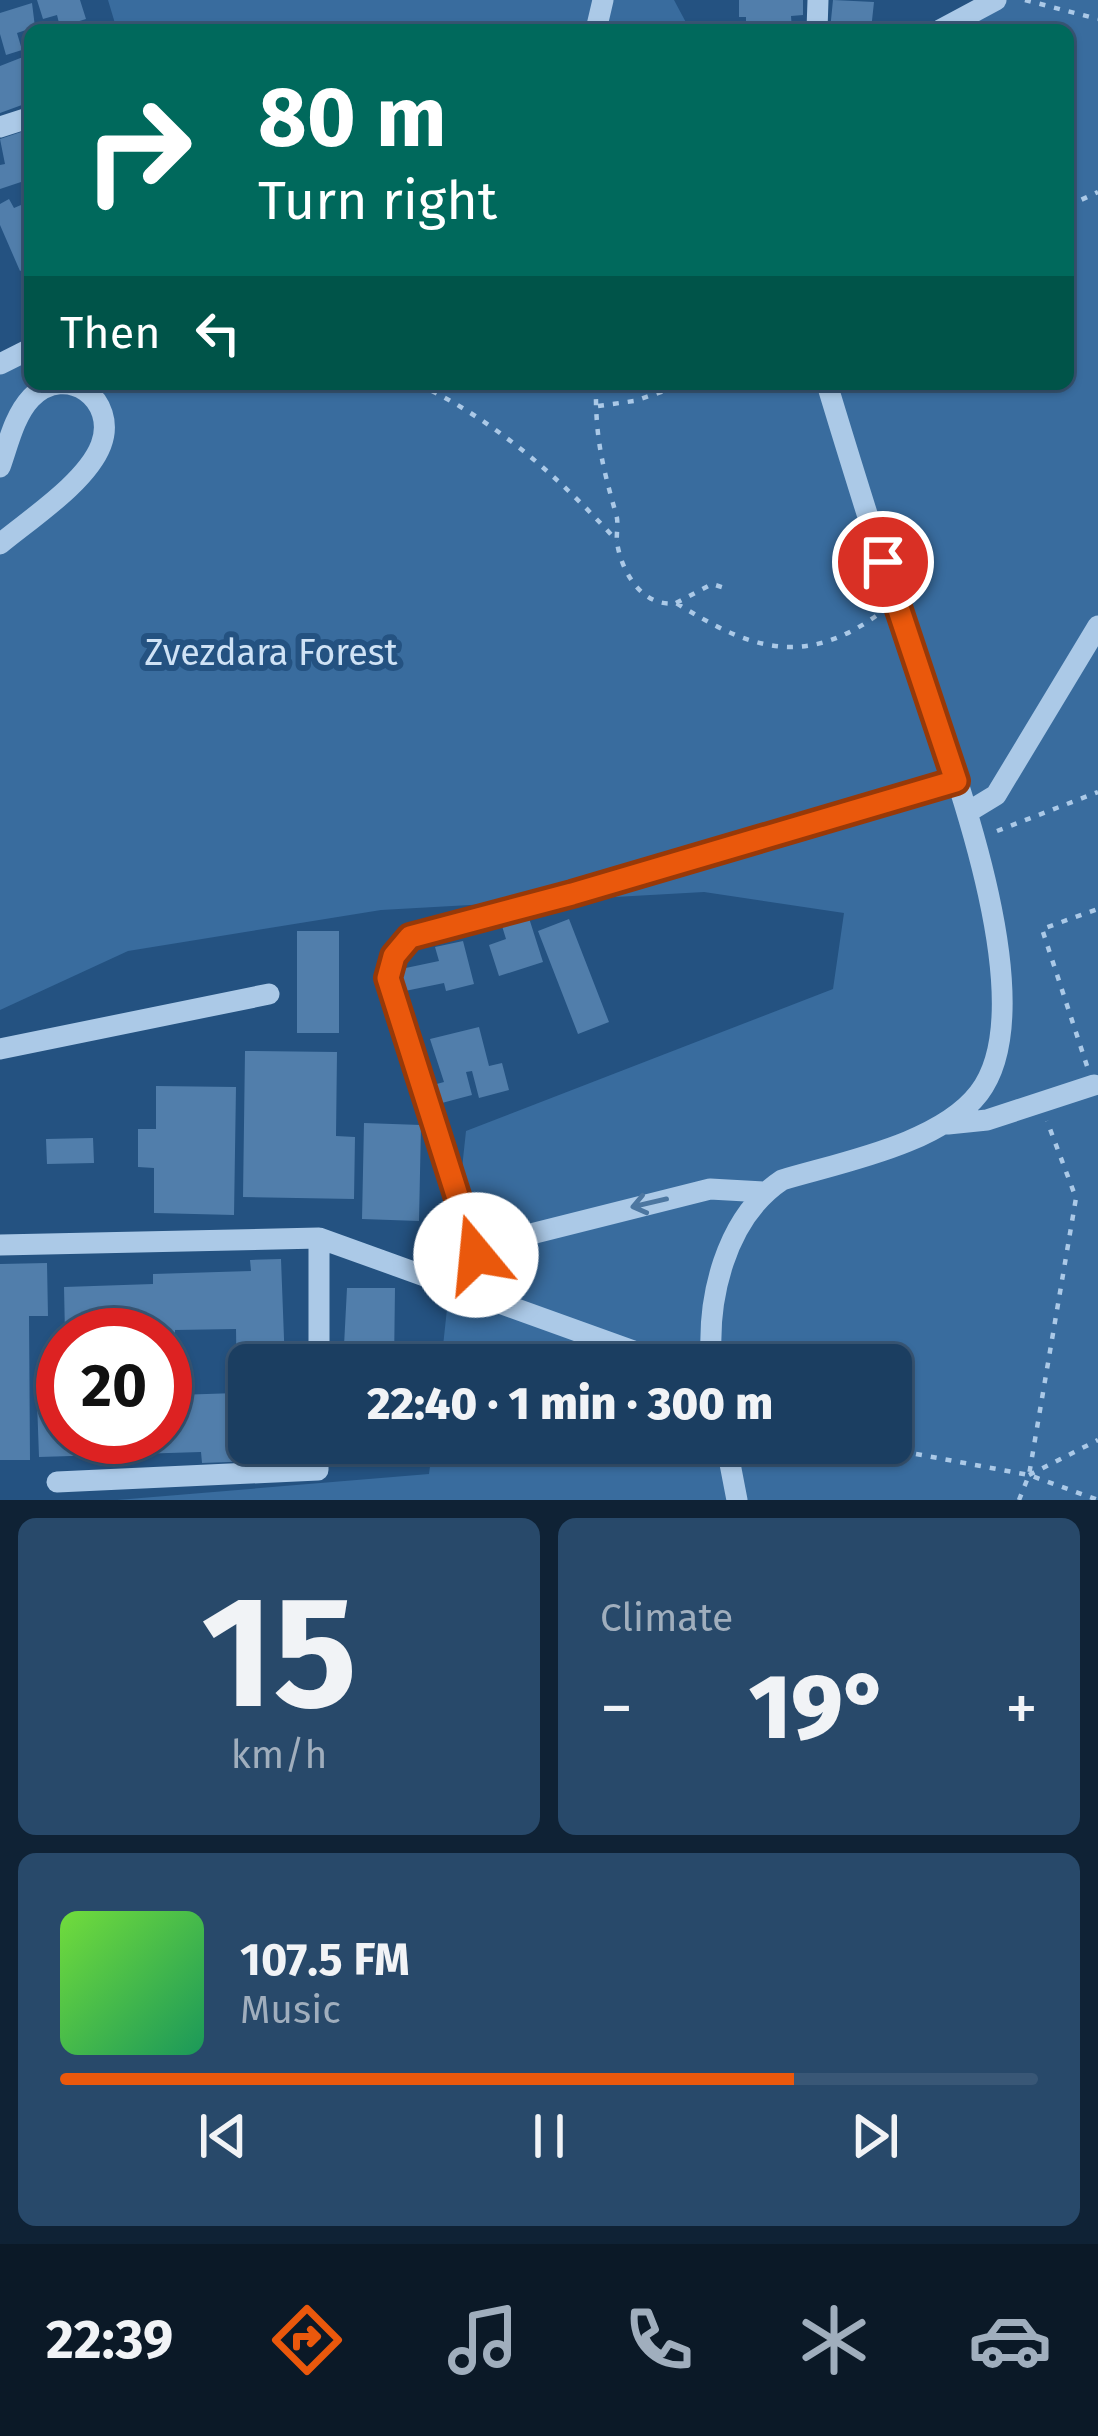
<!DOCTYPE html>
<meta charset="utf-8">
<style>
body{margin:0;font-family:"Fira Sans",sans-serif;background:#28496a;color:#f1f3f6;height:100vh;display:flex;flex-direction:column;font-size:45px;white-space:nowrap}
*{box-sizing:border-box;margin:0}
p{font-size:39px;color:#a0aebd}
.icon{flex:none;width:66px;height:66px;fill:none;stroke:currentColor;stroke-width:2;stroke-linecap:round;stroke-linejoin:round}
.map{position:relative;height:1500px;overflow:hidden}
.details{display:flex;flex-direction:column;gap:18px;padding:18px;background:#0f2235;flex:1}
.details>*{flex:none}
.banner{position:absolute;left:24px;top:24px;width:1050px;height:366px;border-radius:18px;box-shadow:0 3px 9px #0004,0 0 0 3px #395776;background:#00695c;color:#fff;overflow:hidden}
.speed{position:absolute;left:36px;top:1308px;display:flex;gap:24px;font-size:60px;font-weight:700;text-align:center}
.speed>*{display:grid;place-content:center;width:156px;height:156px;border-radius:50%;background:#1b3e61;box-shadow:0 3px 9px #0004,0 0 0 3px #395776;line-height:1}
.speed .limit{border:18px solid #d22;background:#fff;color:#111}
.pin{position:absolute;display:grid;place-items:center;width:102px;height:102px;color:#fff;margin:-51px;border:6px solid #fff;border-radius:50%;box-shadow:0 3px 12px #0007}
.me{position:absolute;width:132px;margin:-66px;rotate:343deg;stroke-linejoin:round;filter:drop-shadow(0 0 9px #0008)}
.turn{display:flex;align-items:center;gap:42px;height:252px;padding:0 36px;font-size:54px}
.turn .icon{width:156px;height:156px;stroke-width:2.5}
.turn b{display:block;font-size:84px;line-height:102px}
.then{display:flex;align-items:center;height:114px;padding:0 36px;background:#0003;gap:24px;font-size:45px}
.big{font-size:90px;font-weight:800;line-height:1.1}
.details .widget{flex:1;display:flex;flex-direction:column;justify-content:center;gap:18px;min-width:0;padding:0 42px;border-radius:18px;background:#28496a}
.details .dial{align-items:center;gap:0}
.dial b{font-size:156px;line-height:1}
.song{display:flex;align-items:center;gap:36px}
.cover{width:144px;height:144px;border-radius:18px;background:linear-gradient(135deg,hsl(100 70% 55%),hsl(150 70% 35%))}
.played{height:12px;border-radius:6px;background:linear-gradient(90deg,#ea580c 75%,#395776 75%)}
.keys{display:flex;justify-content:space-around;direction:ltr}
.heat{display:flex;justify-content:space-between;align-items:center;font-size:66px;direction:ltr}
.details .tiles{flex:1;display:grid;gap:18px;grid-template-columns:1fr 1fr}
.widget:last-child{grid-column:span 2}
.trip{position:absolute;left:228px;top:1344px;width:684px;height:120px;border-radius:18px;background:#1b3e61;box-shadow:0 3px 9px #0004,0 0 0 3px #395776;font-weight:800;line-height:120px;text-align:center}
.menu{display:flex;height:192px;justify-content:space-around;align-items:center;background:#0b1927;color:#a0aebd}
.menu .icon{width:84px;height:84px}
.menu .on{color:#ea580c}
.menu b{font-size:54px;color:#f1f3f6}
.map>svg:first-child{display:block}
</style>
<div class="map">
<svg width="1098" height="1500" viewBox="0 0 1098 1500">
<rect width="100%" height="100%" fill="#245281"/>
<path fill="#396c9e" d="M108,0H674L690,30H117Z
M996,0H1098V1500H117L429,1474L433,1443H891V1365H441L466,1131L833,989L844,913L704,892L381,910L128,951L0,1010V366L30,361V384H1068V30H940Z"/>
<path fill="#517eab" fill-rule="evenodd" d="M37,0H80L86,19L60,27L57,15L43,19Z
M739,0H803V15L791,16L792,30H746V17H739Z
M833,0L874,2L871,30H830Z
M32,3L35,27L17,33L22,50L6,55L0,34V13Z
M23,57L30,74V102L0,113V66Z
M30,129V179L0,189V165L5,164L0,139Z
M9,199L14,208L21,205L30,225V266L20,271L0,225V204Z
M529,918L543,962L499,976L489,945L506,939L502,926Z
M569,919L609,1022L578,1034L538,931Z
M297,931H339V1033H297Z
M463,941L474,984L446,991L444,983L405,991L401,969L439,961L435,947Z
M479,1027L489,1066L502,1063L509,1090L479,1098L472,1071L466,1072L472,1095L438,1104L433,1085L444,1082L430,1039Z
M245,1051L337,1052L336,1136L355,1137L354,1199L243,1197Z
M156,1086L236,1087L234,1215L154,1213V1168L138,1167V1129H156Z
M364,1123L421,1125L419,1221L362,1219Z
M93,1138L94,1163L47,1164L46,1139Z
M281,1259L285,1365H249V1443H287L288,1460L202,1463L201,1452L39,1457L37,1401L63,1400V1437H165V1335H65L64,1287L153,1284V1274L251,1271L250,1260ZM236,1329L237,1393L176,1395L175,1330Z
M47,1263L48,1316H29L30,1460H0V1264Z
M347,1288H395L394,1365H343Z"/>
<g fill="none" stroke-linecap="round" stroke-linejoin="round">
<path stroke="#abc9e7" stroke-width="4.5" stroke-dasharray="6 9" stroke-linecap="butt" d="M1025,0L1098,19
M1068,206L1098,192
M418,384C496,421 559,477 617,541
M596,384C595,436 602,465 616,514C619,523 616,533 617,542C621,571 642,608 676,603C747,647 801,669 876,616
M598,406L634,401L685,384
M676,603L712,584L725,588
M997,831L1098,792
M1087,1066L1042,929L1098,909
M857,1443L1029,1475L1098,1500
M1029,1475L1098,1440
M1019,1500L1029,1475L1076,1198L1047,1121"/>
<path stroke="#abc9e7" stroke-width="21" d="M596,30L603,0
M817,30L818,0
M940,30L996,0
M0,127L28,118
M0,364L30,349
M0,467C8,445 14,416 31,398C67,362 118,400 101,445C87,482 30,519 0,544
M968,812L996,795L1098,626
M0,1049L269,994
M948,1124L987,1120L1094,1085
M319,1238L672,1365
M0,1245L319,1238V1365
M485,1281L501,1254L527,1235L710,1189L764,1192
M497,1302L476,1255L388,978L393,956L410,937L572,894L956,781
M712,1365C706,1300 725,1218 782,1180C842,1162 940,1144 979,1093C1053,996 930,708 895,602C872,530 849,457 827,384
M726,1443L737,1500
M57,1482L318,1470V1443"/>
</g>
<defs><path id="oneway-shaft" d="M-6 0H5M1.5-3L5.5 0L1.5 3" fill="none" stroke-width="1.6" stroke-linecap="round" stroke-linejoin="round" transform="scale(3)"/></defs>
<use stroke="#4c76a0" href="#oneway-shaft" transform="translate(649 1203) rotate(167)"/>
<g fill="none" stroke-linecap="round" stroke-linejoin="round">
<g stroke="#983908" stroke-width="30">
<path id="route" d="M476,1255L388,978L394,956L410,937L572,894L956,781L883,562"/>
</g>
<use href="#route" stroke="#ea580c" stroke-width="21"/>
</g>
<g text-anchor="middle" dominant-baseline="central" stroke-width="12" stroke-linejoin="round" paint-order="stroke">
<g font-size="36" fill="#cfe2f5" stroke="#245281">
<text x="271" y="653">Zvezdara Forest</text>
</g>
</g>
</svg>
<div class="speed"><div class="limit">20</div></div>
<div class="pin" style="left:883px;top:562px;background:#d93025"><svg class="icon" aria-label="arrive" viewBox="0 0 24 24"><path d="M6 21V4h12l-3 4 3 4H6"/></svg></div>
<svg class="me" style="left:476px;top:1255px" viewBox="-20 -20 40 40"><circle r="19" fill="#fff"/><path d="M0-13L10 11 0 6-10 11z" fill="#ea580c"/></svg>
<div class="trip">22:40 · 1 min · 300 m</div>
<div class="banner">
<div class="turn"><svg class="icon" aria-label="right" viewBox="0 0 24 24"><path d="M7 20v-9h11M14 6l5 5-5 5"/></svg><div><b>80 m</b>Turn right</div></div>
<div class="then">Then<svg class="icon" aria-label="left" viewBox="0 0 24 24"><path d="M17 20v-9H6M10 6l-5 5 5 5"/></svg></div>
</div>
</div>
<section class="details">
<div class="tiles">
<div class="widget dial"><b>15</b><p>km/h</p></div>
<div class="widget"><p>Climate</p>
<div class="heat"><a>−</a><b class="big">19°</b><a>+</a></div>
</div>
<div class="widget">
<div class="song"><i class="cover"></i><div><b>107.5 FM</b><p>Music</p></div></div>
<div class="played"></div>
<div class="keys"><svg class="icon" aria-label="previous" viewBox="0 0 24 24"><path d="M18 5L8 12l10 7zM5 5v14"/></svg><svg class="icon" aria-label="pause" viewBox="0 0 24 24"><path d="M8 5v14M16 5v14"/></svg><svg class="icon" aria-label="next" viewBox="0 0 24 24"><path d="M6 5l10 7-10 7zM19 5v14"/></svg></div>
</div>
</div>
</section>
<nav class="menu">
<b>22:39</b>
<svg class="icon on" aria-label="directions" viewBox="0 0 24 24"><path d="M12 3l9 9-9 9-9-9zM9 14v-3h6M13 9l2 2-2 2"/></svg>
<svg class="icon" aria-label="music" viewBox="0 0 24 24"><path d="M9 18V5l10-2v13"/><circle cx="6" cy="18" r="3"/><circle cx="16" cy="16" r="3"/></svg>
<svg class="icon" aria-label="phone" viewBox="0 0 24 24"><path d="M5 4h4l2 5-3 2q2 4 5 5l2-3 5 2v4C11 20 4 13 5 4z"/></svg>
<svg class="icon" aria-label="climate" viewBox="0 0 24 24"><path d="M12 3v18M4 7l16 10M4 17L20 7"/></svg>
<svg class="icon" aria-label="car" viewBox="0 0 24 24"><path d="M5 17H2v-5l4-1 3-4h7l3 4 3 1v5h-3M9 17h6M6 11h13"/><circle cx="7" cy="17" r="2"/><circle cx="17" cy="17" r="2"/></svg>
</nav>
